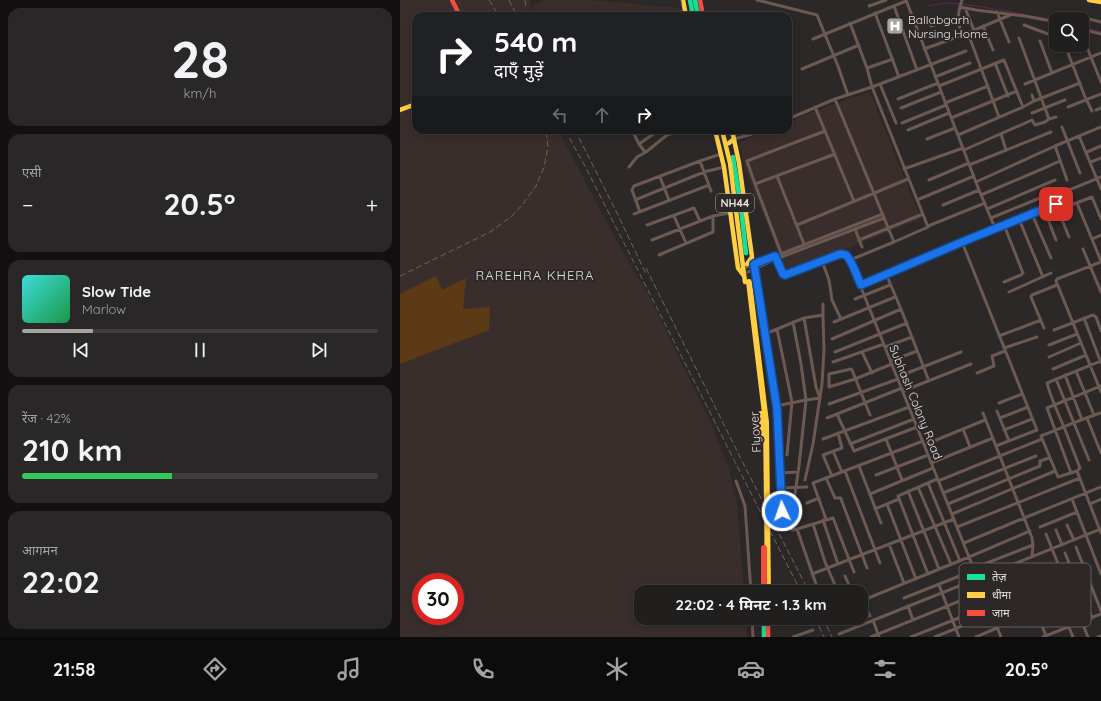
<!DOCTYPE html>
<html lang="hi">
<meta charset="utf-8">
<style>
body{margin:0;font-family:Quicksand,"Noto Sans Devanagari",sans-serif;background:#292727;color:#f1f3f6;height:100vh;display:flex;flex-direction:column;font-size:15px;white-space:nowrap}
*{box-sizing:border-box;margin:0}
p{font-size:13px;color:#a2a2a4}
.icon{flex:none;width:22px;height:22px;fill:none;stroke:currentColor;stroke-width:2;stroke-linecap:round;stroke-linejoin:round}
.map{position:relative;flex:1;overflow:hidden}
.sheet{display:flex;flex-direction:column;gap:8px;padding:8px;background:#121010;width:400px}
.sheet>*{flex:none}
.guide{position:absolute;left:12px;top:12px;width:380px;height:122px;border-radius:12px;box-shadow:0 2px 10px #0003,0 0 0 1px #3e3c3c;background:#202124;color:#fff;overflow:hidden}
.fabs{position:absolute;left:649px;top:12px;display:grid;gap:8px}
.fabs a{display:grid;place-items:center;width:40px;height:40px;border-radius:8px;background:#211e1e;box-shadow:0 2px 10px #0003,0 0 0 1px #3e3c3c;font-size:20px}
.speed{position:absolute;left:12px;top:573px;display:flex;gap:8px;font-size:20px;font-weight:700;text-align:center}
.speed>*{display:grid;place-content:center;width:52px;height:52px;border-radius:50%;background:#211e1e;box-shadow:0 2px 10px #0003,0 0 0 1px #3e3c3c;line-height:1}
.speed .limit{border:6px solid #d22;background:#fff;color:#111}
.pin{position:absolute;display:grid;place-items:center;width:34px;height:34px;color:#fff;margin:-17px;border-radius:8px;box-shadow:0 2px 6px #0006}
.me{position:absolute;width:44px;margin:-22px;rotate:357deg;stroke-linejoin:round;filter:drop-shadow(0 0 3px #0008)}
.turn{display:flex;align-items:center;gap:14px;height:84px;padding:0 16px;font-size:18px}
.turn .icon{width:52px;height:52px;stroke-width:2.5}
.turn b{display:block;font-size:28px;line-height:34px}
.lanes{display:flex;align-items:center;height:38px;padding:0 16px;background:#0003;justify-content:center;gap:20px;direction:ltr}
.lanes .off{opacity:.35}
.big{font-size:30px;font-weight:700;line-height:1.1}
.sheet .widget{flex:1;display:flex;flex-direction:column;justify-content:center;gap:6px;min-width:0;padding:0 14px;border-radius:12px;background:#292727}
.sheet .dial{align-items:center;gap:0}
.dial b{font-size:52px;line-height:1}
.song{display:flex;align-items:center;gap:12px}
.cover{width:48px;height:48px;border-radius:6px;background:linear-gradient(135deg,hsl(180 70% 55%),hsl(140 70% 35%))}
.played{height:4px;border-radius:2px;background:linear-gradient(90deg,#a6a2a2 20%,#3e3c3c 20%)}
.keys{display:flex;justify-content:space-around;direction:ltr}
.heat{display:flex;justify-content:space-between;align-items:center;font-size:22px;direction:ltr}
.charge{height:6px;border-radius:3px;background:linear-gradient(90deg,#34c759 42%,#3e3c3c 0)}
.trip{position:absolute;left:234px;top:585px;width:234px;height:40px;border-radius:12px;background:#211e1e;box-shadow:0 2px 10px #0003,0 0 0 1px #3e3c3c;font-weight:700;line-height:40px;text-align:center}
.dock{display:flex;height:64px;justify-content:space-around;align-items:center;background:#0d0c0c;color:#a2a2a4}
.dock .icon{width:28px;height:28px}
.dock .on{color:#a6a2a2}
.dock b{font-size:18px;color:#f1f3f6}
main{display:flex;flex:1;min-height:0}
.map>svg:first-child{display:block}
</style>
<main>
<section class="sheet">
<div class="widget dial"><b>28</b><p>km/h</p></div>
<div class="widget"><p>एसी</p>
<div class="heat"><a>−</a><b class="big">20.5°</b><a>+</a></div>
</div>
<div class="widget">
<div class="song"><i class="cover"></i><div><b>Slow Tide</b><p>Marlow</p></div></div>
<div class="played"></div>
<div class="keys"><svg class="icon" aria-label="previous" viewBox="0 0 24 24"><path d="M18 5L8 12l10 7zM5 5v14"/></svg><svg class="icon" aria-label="pause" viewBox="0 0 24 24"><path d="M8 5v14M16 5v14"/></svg><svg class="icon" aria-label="next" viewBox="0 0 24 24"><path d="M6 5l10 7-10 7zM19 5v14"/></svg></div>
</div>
<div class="widget"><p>रेंज · 42%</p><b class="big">210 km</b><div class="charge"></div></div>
<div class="widget"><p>आगमन</p><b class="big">22:02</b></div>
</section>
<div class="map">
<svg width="701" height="637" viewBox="0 0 701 637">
<rect width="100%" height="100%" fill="#2c2828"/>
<path fill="#3a2e2d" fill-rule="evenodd" d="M0,0H49L57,16H16V130H158L222,251L248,294L310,421L329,469L337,504L344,592H241V618H346L347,637H0ZM21,582H55V616H21Z
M55,0H130L134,16H62Z
M146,0H188L280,8L282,16H136L133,5Z
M470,92L521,219L386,273L345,169L339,142L368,130H388V122L433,104Z"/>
<path fill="#5b3a15" d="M36,276L42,290L66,278L63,309L90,307L89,330L0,364V294Z"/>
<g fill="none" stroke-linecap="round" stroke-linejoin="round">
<path stroke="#662154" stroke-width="1" d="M562,4L582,7L624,14
M527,6L545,3L560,4
M632,16L656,20
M682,27L701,32"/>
<path stroke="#6b5952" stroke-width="3" d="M357,0L417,15L438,66L448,95
M506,0L579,190L595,228
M469,6L486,0
M494,6L517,70
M560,7L562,0
M565,8L574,30
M597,12L609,42
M475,13L499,77
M677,16L701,22
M450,23L467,68L493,59
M624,25L656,37
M531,26L558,18
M583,26L593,50
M682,29L701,34
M568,33L599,117
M563,35C558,26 557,17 560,7L576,10L625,16L656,22
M682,35L701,82
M413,39L506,1
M640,41L652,73
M524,49L563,35L610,15
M668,53L685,97L692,111
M595,63L608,96
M402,69L459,45
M535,77L570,63
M480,84L496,123
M625,84L701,53
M539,86L604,60L623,107
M632,95L634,101
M435,99L494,242
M498,99L538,83
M545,103L588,86
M415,107L454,201
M668,107L701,94
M501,108L541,92
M696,110L701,108
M632,113L665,100
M551,118L617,91
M388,119L435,99L472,87L566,51
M649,119L656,117
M502,123L546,105
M662,127L680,173
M232,130L239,144L245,152
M508,130L549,113
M601,134L606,150
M558,135L623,107L634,101L680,83
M679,136L701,189
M334,139L349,135L361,130
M527,139L555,128
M239,144L259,130
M655,146L667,180
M564,150L632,120L635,125L645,122L649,119L619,38
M687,152L701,146
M300,161L311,191
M691,162L701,158
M569,165L651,132
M229,167L237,157L246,152L267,135L281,130
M504,169L563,148
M377,176L404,244
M260,177L269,200
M529,180L569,163
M576,182L655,146L701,127
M355,184L435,154
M662,193L701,177
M581,195L642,169L660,161
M235,200L304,172L324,167
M517,200L574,176
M677,203L701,261
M543,205L579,190
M656,205L669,237
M666,207L692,197L701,219
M587,209L655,180
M644,209L656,240
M240,212L232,190L234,186L300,161L321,154
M234,214L309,185
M632,214L651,258
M274,216L286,243
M591,218L652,193
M619,219L643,277
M247,225L294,208L300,221
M397,225L508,179
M528,226L585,203
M455,229L462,247
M692,239L701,235
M252,240L313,216
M459,240L523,214
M562,242L637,430L596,446
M683,249L701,292
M381,253L355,184L347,161L425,131
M259,255L313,232V216L330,213
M375,256L383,274L385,275L440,253L446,255L450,260L601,637
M352,257L377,409L382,511
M450,260L494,242L528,227L472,87L467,68
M422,261L429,280L432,300L441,319
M701,262L657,279L656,281L701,392
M347,267L483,214
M348,272L376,259L484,218
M486,274L501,309L529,381
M604,282L621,275L623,273L604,225
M461,285L562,242L656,205L663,202L670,215
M609,292L651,273
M455,299L490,285
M423,304V315
M684,318L701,363
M393,322L401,364L406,400L399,466L390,528L393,530L397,529L433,518L454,572
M434,322L495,297
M644,328L631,297L632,295L657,285
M377,329L392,402L387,455
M654,330L693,315L696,317L701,331
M365,334L404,318L423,315L424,350L422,384L413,444L405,480
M599,336L641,320
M432,339L501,309
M649,345L677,334
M485,347L512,337
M604,348L637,337
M435,352L507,323
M462,352L472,373
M649,357L681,343
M491,361L517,351
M701,361L647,383C651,399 660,417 666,432L680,468L677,471L658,477L641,436C661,428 680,420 700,413H701
M433,362L484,344
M653,369L686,355
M676,371L694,415
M577,373L594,366L592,356L605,351
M665,375L682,420
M497,377L561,352
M656,379L689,460
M503,391L571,364
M599,403L622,394
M429,404L498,379
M376,406L406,400L420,398L416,387L404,318
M597,411L609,441
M583,413L632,538L633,545L632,557
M437,414L454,451L517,427
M470,415C464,400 458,385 452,370L451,369L429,374V387L455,379L492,364
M427,418L502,388
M600,418L628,407
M687,418L701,453
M563,429L570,447
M604,430L632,419
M423,439L509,407
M486,439L502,480
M450,444L514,419
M524,445L585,420
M433,451L442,472
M531,463L593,438
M459,466L481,523
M445,471L480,563
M677,471L701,533
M381,473L398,472
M671,473L647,408L701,386
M476,475L528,455
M432,476L423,455L442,448L438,433
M426,478L435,498H441V499L467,568
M336,481L345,506L351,592
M538,481L642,439
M528,483L560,561
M518,487L551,564
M381,488L407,487
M508,491L539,569
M543,493L636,456
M470,494L533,468
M672,499L701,574
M407,503L419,498
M487,504L516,579
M548,504L640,466V461L649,458
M690,504L701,499
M475,509L499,499
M552,514L655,471
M426,519L413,483L523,441
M423,520L438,564
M413,524L425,562L438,592
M667,525L674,540
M557,527L680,478
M640,527L677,512
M397,529L417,587
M656,530L662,545
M646,534L688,637
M564,543L624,518L701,487
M489,544L504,583
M676,547L701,611
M665,553L692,618
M574,568L633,545
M412,574L554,519
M528,574L498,496L537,479
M622,575L646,636
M445,576L452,592
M664,578L685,570
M539,585L559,637
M654,591L673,637
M504,598L562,575L564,576L568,583
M463,600L470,616
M461,601L569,557L630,531
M587,602L627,586
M508,606L513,620
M352,618L353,637
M473,620L479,637
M439,634L701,529
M393,637L413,630
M471,637L636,570L638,572L651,604
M511,637L589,606
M535,637L631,598
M576,637L597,628
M643,637L701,614
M698,637L701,636"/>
<path stroke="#16e098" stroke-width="4.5" d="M290,0L293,16
M295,0L298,16
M333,157L341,208L346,253
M364,618V637"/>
<path stroke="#ffcf43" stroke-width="4.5" d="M283,0L286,16
M689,0L701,2
M0,110L16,104
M315,130L324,167L338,268L344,276
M322,130L330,163L345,282
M332,130L339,163L352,257L347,264
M329,143L334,139"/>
<path stroke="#f24e42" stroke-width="4.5" d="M52,0L60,16
M300,0L303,16
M368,618V637"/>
<path stroke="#6d6461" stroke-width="1" stroke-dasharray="6 3" stroke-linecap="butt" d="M89,0L99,16
M109,0L117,16
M125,0L126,7
M281,0L283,16
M165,130L186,168L401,592
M175,130L217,213L246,274
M246,268L344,465L409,592
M0,276L90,232L112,216L123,204L136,186L144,167L148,147L146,130
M415,618L424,637
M423,618L432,637"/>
<path stroke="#ffcf43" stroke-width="6" d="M349,282L366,422L368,592
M361,414L363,440"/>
<path stroke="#f24e42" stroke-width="6" d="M364,548V592"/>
</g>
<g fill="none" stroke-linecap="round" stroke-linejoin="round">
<g stroke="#114b97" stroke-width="10">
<path id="route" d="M382,511L377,409L354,264L375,256L383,274L385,275L440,254C443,254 444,254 446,255C452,260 457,277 461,285L562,242L656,204"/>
</g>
<use href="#route" stroke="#1a73e8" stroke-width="7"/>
</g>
<defs>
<g id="hospital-square" transform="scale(0.9)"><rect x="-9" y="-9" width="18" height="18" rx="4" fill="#a6a2a2" stroke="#2d2727"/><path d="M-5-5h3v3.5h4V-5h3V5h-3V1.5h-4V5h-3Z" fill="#fff"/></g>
</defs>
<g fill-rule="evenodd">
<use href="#hospital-square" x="495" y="26"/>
</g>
<g text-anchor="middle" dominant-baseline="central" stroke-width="4" stroke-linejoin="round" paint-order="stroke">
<rect fill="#2d2727" stroke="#afabab" stroke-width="1" x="316" y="194" width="38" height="18" rx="3"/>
<g font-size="11" font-weight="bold" fill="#e7e3e3">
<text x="335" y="203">NH44</text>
</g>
<g font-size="12" fill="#e7e3e3" stroke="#2d2727" text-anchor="start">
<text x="508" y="19">Ballabgarh<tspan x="508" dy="14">Nursing Home</tspan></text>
</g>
<g font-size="12" fill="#e7e3e3" stroke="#2d2727">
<text transform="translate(516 402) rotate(68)">Subhash Colony Road</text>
<text transform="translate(355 432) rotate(-94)">Flyover</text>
</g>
<g font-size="13" letter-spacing="1" fill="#e5dcdc" stroke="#2d2727">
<text x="135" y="275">RAREHRA KHERA</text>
</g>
</g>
<rect x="559" y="563" width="132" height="64" rx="6" fill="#2d2727" stroke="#655f5f" stroke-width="1"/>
<rect x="567" y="574" width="18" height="6" fill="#16e098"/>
<rect x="567" y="592" width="18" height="6" fill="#ffcf43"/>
<rect x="567" y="610" width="18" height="6" fill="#f24e42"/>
<g font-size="11" fill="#e7e3e3">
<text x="592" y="581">तेज़</text>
<text x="592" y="599">धीमा</text>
<text x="592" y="617">जाम</text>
</g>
</svg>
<div class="fabs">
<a><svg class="icon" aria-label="search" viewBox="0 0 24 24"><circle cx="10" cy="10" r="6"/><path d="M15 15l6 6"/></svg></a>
</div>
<div class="speed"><div class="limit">30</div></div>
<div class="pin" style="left:656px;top:204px;background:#d93025"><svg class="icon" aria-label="arrive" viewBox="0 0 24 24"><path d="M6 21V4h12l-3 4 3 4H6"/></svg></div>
<svg class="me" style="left:382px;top:511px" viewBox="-20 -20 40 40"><circle r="17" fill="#1a73e8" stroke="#fff" stroke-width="3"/><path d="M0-11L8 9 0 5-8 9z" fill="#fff"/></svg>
<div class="trip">22:02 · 4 मिनट · 1.3 km</div>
<div class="guide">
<div class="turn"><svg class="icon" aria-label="right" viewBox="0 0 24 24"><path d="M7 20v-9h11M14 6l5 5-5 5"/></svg><div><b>540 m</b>दाएँ मुड़ें</div></div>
<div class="lanes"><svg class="icon off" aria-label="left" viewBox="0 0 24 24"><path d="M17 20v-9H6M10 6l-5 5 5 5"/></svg><svg class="icon off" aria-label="ahead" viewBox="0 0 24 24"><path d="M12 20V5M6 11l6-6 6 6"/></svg><svg class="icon" aria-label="right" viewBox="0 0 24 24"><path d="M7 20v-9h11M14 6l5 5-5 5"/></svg></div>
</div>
</div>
</main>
<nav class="dock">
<b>21:58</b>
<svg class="icon on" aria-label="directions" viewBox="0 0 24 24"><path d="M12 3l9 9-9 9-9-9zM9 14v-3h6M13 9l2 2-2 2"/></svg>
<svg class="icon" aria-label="music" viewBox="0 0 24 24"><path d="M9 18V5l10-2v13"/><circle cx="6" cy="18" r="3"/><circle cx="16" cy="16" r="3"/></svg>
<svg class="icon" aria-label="phone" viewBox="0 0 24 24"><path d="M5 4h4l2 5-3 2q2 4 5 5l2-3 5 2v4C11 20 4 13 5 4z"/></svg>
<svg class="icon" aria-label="climate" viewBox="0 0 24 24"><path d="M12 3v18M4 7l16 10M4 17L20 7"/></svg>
<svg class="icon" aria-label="car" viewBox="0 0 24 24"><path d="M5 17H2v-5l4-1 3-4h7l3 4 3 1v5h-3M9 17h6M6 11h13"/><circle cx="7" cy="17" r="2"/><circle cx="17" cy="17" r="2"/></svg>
<svg class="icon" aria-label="filters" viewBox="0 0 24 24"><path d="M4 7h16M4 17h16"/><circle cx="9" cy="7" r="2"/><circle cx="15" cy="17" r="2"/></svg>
<b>20.5°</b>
</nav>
